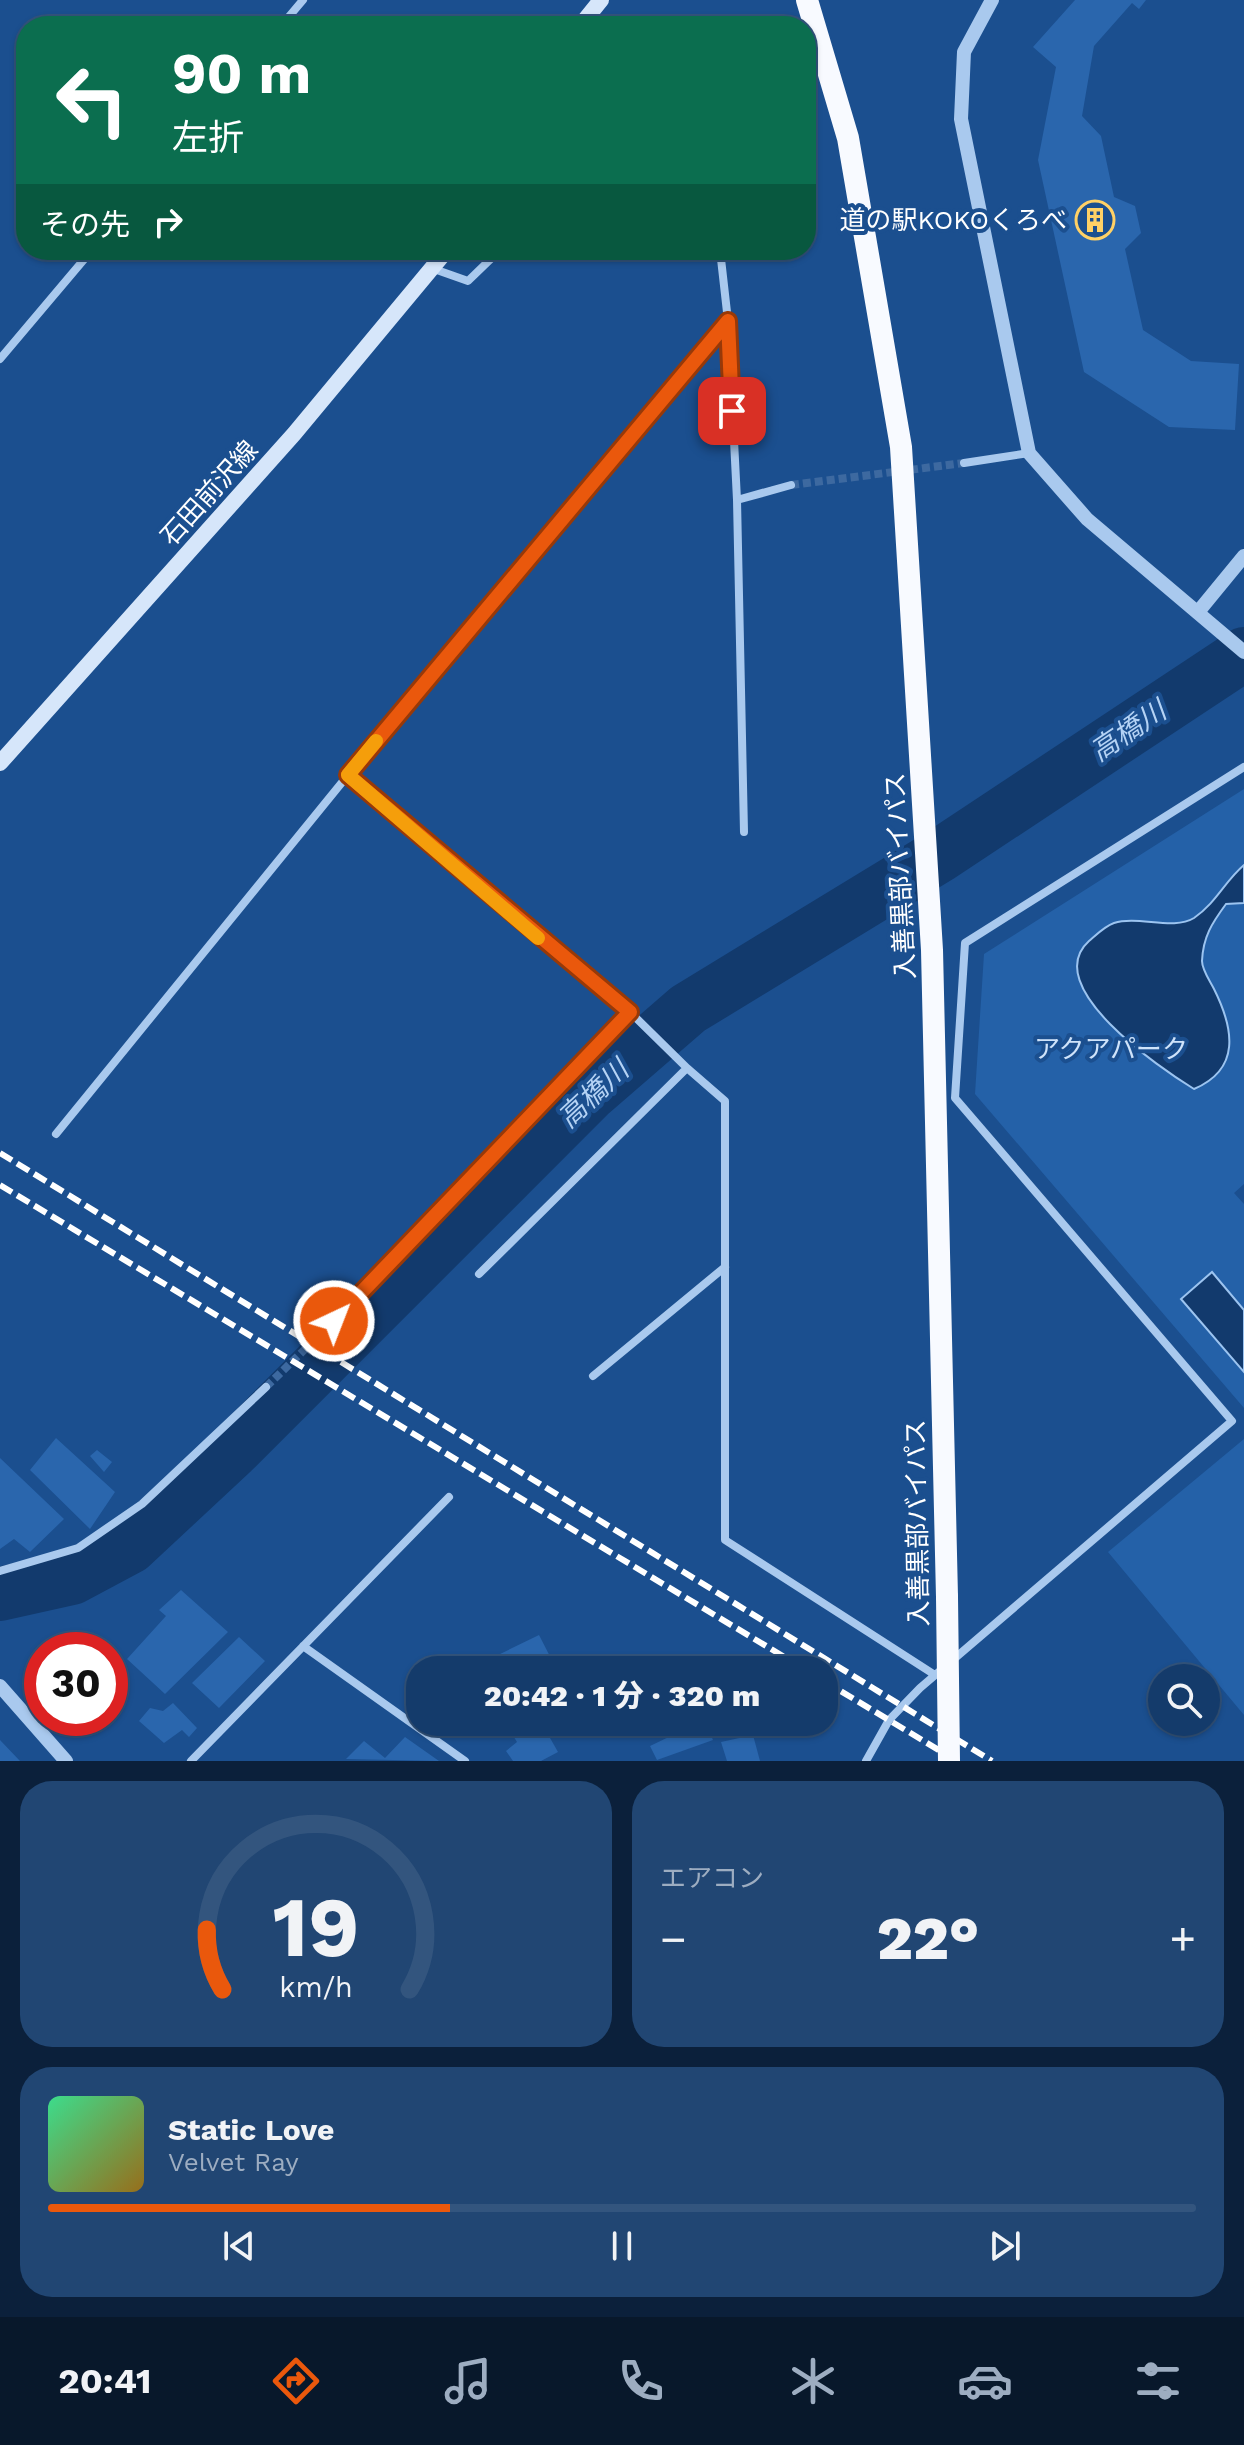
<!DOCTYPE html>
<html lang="ja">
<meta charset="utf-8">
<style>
body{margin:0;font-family:"Work Sans","Noto Sans JP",sans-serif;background:#214673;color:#f1f3f6;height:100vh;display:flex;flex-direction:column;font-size:30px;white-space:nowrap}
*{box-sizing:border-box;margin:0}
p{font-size:26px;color:#9dadc1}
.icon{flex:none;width:44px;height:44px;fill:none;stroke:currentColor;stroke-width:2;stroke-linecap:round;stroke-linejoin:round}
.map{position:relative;height:1761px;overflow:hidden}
.sheet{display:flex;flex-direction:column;gap:20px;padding:20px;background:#0b203b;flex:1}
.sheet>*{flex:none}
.hud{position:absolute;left:16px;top:16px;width:800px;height:244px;border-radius:32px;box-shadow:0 2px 6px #0004,0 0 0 2px #33557e;background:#0b6e4f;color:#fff;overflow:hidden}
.controls{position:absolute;left:1148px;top:1664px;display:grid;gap:16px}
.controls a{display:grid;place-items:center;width:72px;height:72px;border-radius:50%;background:#143b6b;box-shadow:0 2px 6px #0004,0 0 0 2px #33557e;font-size:40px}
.speed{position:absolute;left:24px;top:1632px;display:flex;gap:16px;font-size:40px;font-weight:700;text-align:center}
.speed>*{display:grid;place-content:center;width:104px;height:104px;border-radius:50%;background:#143b6b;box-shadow:0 2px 6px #0004,0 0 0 2px #33557e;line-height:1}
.speed .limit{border:12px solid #d22;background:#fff;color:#111}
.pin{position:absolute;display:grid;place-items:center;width:68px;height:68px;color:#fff;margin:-34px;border-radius:16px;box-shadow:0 4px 12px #0006}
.me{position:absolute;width:88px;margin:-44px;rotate:43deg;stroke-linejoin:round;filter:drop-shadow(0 0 6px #0008)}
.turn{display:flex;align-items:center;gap:28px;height:168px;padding:0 24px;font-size:36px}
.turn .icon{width:104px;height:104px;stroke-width:2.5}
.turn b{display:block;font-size:56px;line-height:68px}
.then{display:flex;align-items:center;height:76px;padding:0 24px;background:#0003;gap:16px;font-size:30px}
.big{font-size:60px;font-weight:800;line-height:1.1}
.sheet .card{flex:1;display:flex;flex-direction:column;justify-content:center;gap:12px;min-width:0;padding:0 28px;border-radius:32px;background:#214673}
.sheet .dial{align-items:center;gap:0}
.dial svg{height:208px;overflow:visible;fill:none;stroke:#33557e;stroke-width:7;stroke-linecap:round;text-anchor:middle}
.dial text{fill:#f1f3f6;stroke:none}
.song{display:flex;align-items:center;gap:24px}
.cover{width:96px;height:96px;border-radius:12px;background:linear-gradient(135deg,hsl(150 70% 55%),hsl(40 70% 35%))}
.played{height:8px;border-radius:4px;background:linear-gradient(90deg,#ea580c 35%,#33557e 35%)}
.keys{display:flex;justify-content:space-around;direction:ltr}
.heat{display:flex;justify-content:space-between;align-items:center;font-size:44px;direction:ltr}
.sheet .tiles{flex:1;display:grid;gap:20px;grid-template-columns:1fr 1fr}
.card:last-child{grid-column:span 2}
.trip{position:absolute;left:406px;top:1656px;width:432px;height:80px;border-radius:32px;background:#143b6b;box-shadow:0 2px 6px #0004,0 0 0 2px #33557e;font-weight:800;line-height:80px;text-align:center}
.tab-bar{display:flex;height:128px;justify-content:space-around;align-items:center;background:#08182b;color:#9dadc1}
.tab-bar .icon{width:56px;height:56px}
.tab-bar .selected{color:#ea580c}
.tab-bar b{font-size:36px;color:#f1f3f6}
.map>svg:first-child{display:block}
</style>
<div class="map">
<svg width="1244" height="1761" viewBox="0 0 1244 1761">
<rect width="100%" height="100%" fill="#1b4f8f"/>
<path fill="#2461a8" d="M1244,789V1184L1234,1193L1244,1204V1408L975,1094L984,954Z
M1244,1439V1715L1108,1552Z"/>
<path fill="#123a6d" stroke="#9cc4f0" stroke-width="2" d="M1244,865V903L1226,904C1212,923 1203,937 1202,961C1202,970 1210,981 1214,989C1234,1029 1241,1069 1194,1089C1160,1068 1039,986 1089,941C1096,935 1105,926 1114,923C1138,915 1173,931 1194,918C1217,902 1225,881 1244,865Z
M1212,1272L1244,1310V1372L1181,1299Z"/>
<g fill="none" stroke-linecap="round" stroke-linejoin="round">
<path stroke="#123a6d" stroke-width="54" d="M0,1594L72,1578L130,1547L233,1451L591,1093L688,1009L939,856L1244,654"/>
</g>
<path fill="#2a66ad" d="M1075,0H1146L1139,9L1132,3L1094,46L1082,116L1101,136L1114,197L1135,206L1141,233L1125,249L1143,330L1191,361L1239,364L1235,430L1169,427L1084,372L1038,160L1056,67L1033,47Z
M56,1438L115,1492L90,1529L30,1470Z
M97,1450L112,1462L104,1472L90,1456Z
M0,1458L64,1519L30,1552L14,1539L0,1549Z
M181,1590L228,1632L165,1694L127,1659L166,1616L159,1610Z
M539,1635L557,1670H505L498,1655Z
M239,1637L265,1661L219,1708L192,1683Z
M173,1703L197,1728L189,1737L182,1730L164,1743L139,1721L150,1708L163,1711Z
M541,1722L558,1752L541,1761H513L506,1751L517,1742L512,1734Z
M560,1722H587L590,1726L570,1738Z
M700,1722H705L713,1740L657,1760L650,1746Z
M753,1735L760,1761H727L721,1742Z
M405,1737L439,1761L346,1759L364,1741L385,1758Z
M0,1740L20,1761H0Z"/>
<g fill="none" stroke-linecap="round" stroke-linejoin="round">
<path stroke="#3d69a0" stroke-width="8" stroke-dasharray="8 4" stroke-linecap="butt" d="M791,485L964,463
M266,1387L334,1321"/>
<path stroke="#a9c9ee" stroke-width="8" d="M281,26L303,0
M720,250L728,321L737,500
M434,269L468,281L500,250
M0,359L92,250
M964,463L1029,453
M744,832L737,500L791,485
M630,1012L687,1068
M56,1134L348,775L728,321
M479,1274L687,1068L725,1101V1540L935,1675
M334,1321L630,1012L348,775
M593,1376L725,1267
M0,1571L78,1548L142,1504L266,1387
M303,1646L465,1761
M191,1761L449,1497
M866,1761L889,1720L920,1688L1232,1421L955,1098L965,943L1244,767"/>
<path stroke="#a9c9ee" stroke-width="14" d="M992,0L964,52L961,119L1029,453L1087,519L1244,652
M1198,612L1244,556
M0,1686L66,1761"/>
<path stroke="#d6e6fa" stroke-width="16" d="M580,26L601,0
M0,763L294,434L447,250"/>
<path stroke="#f8faff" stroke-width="22" d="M807,0L848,138L901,447L932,950L947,1597"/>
<path stroke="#fff" stroke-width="6" stroke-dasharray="14 6" stroke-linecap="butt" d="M0,1153L992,1761
M0,1185L806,1670
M824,1681L957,1761"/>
<path stroke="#f8faff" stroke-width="22" d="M947,1597L949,1761"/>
</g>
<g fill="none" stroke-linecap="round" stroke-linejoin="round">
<g stroke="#983908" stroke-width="20">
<path id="route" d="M334,1321L630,1012L348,775L728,321L732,411"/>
</g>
<use href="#route" stroke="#ea580c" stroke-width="14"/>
<path stroke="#f59e0b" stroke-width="14" d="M376,741L348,775L538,938"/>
</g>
<defs>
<g id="building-ring" transform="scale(2)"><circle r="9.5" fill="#1b4f8f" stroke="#ffd166" stroke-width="1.5"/><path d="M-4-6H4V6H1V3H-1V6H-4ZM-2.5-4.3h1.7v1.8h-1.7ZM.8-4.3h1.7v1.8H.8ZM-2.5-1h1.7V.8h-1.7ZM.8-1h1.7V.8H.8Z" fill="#ffd166"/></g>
</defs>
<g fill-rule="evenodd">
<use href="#building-ring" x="1095" y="220"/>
</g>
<g text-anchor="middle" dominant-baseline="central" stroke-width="8" stroke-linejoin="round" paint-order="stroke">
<g font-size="26" fill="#fff" stroke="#1b4f8f" text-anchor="end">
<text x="1067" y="220">道の駅KOKOくろべ</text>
</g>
<g font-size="26" fill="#fff" stroke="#1b4f8f">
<text transform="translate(209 493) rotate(-48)">石田前沢線</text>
<text transform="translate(900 876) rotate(-93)">入善黒部バイパス</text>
<text transform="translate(917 1523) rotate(-91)">入善黒部バイパス</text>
</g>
<g font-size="26" fill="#cfe3fa" stroke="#1b4f8f">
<text x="1111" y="1049">アクアパーク</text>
</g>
<g font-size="28" font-style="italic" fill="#b5d3f5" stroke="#1b4f8f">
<text transform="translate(1128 731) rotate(-34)">高橋川</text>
<text transform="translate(593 1094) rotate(-43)">高橋川</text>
</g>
</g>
</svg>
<div class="controls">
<a><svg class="icon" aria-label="search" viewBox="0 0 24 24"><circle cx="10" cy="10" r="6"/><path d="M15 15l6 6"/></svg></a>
</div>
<div class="speed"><div class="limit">30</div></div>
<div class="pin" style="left:732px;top:411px;background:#d93025"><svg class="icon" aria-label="arrive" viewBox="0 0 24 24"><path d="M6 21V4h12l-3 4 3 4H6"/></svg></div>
<svg class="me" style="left:334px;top:1321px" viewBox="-20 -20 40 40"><circle r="17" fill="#ea580c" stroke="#fff" stroke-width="3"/><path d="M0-11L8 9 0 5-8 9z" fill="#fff"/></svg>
<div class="trip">20:42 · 1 分 · 320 m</div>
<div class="hud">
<div class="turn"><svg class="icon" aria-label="left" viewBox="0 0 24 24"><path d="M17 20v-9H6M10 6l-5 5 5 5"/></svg><div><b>90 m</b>左折</div></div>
<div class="then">その先<svg class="icon" aria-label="right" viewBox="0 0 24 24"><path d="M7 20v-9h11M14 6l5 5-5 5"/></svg></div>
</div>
</div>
<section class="sheet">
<div class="tiles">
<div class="card dial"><svg viewBox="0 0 100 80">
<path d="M14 69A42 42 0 1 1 86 69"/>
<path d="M14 69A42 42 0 0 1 8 46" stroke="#ea580c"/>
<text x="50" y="56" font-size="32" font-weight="700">19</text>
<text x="50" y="72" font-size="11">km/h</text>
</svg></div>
<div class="card"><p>エアコン</p>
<div class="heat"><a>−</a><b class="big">22°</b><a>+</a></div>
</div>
<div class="card">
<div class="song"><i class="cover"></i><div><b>Static Love</b><p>Velvet Ray</p></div></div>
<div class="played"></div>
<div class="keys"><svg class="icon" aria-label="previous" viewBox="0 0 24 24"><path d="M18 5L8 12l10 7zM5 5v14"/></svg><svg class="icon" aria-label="pause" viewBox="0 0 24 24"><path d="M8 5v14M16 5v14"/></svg><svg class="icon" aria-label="next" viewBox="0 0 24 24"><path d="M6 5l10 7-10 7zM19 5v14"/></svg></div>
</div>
</div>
</section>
<nav class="tab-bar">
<b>20:41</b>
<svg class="icon selected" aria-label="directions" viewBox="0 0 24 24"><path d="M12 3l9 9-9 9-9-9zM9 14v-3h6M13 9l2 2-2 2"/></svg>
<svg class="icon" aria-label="music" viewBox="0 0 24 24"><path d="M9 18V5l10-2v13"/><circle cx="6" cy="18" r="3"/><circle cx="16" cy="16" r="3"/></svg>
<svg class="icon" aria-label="phone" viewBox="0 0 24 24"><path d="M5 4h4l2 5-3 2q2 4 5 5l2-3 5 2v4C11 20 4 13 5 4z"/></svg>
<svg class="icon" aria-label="climate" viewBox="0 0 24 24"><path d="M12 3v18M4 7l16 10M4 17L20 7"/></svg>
<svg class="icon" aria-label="car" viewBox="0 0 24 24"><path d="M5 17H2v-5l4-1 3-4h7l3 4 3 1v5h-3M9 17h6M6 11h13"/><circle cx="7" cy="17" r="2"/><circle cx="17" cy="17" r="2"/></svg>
<svg class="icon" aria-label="filters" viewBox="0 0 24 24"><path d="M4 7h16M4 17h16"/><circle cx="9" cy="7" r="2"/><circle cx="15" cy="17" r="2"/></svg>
</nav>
